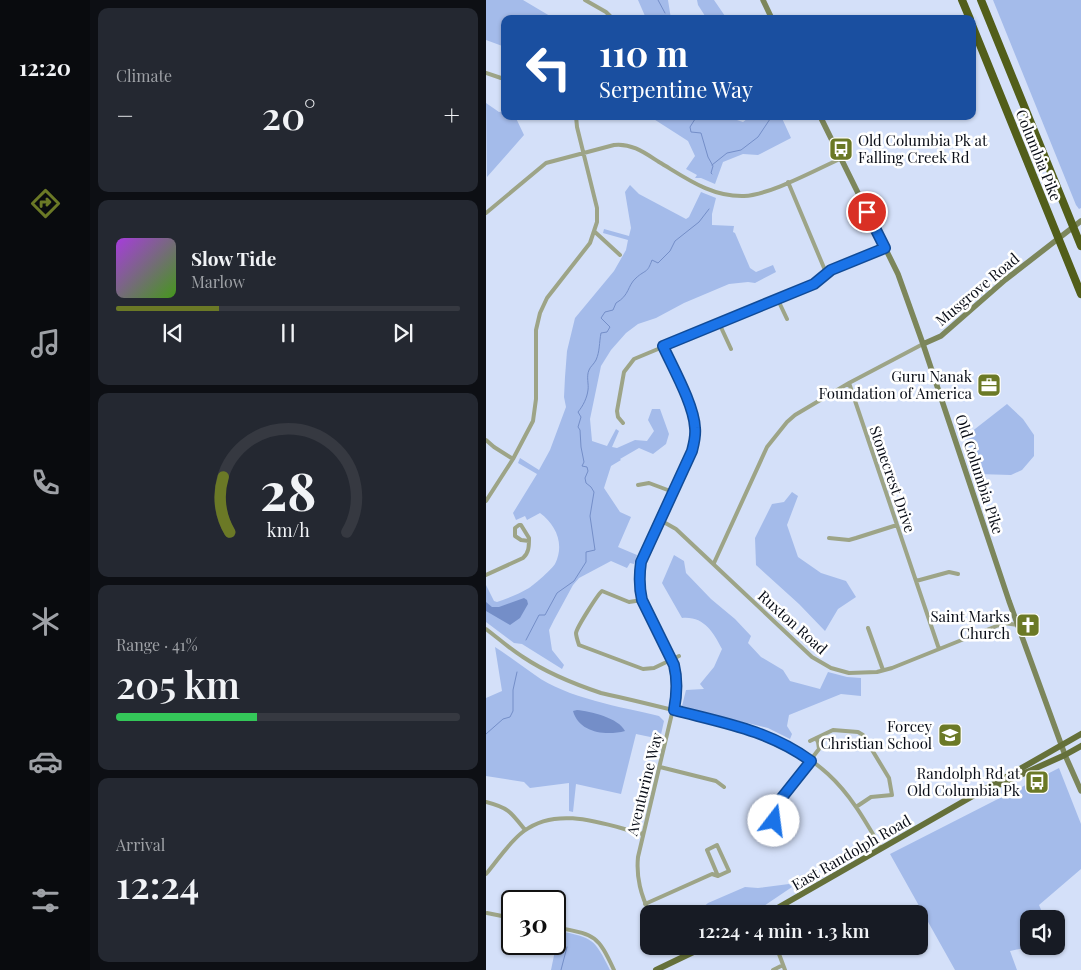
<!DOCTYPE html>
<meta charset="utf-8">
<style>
body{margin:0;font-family:"Playfair Display",serif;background:#242831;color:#f1f3f6;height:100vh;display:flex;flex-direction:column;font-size:19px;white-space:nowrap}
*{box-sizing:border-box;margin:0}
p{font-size:16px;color:#9ea1a6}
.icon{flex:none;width:28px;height:28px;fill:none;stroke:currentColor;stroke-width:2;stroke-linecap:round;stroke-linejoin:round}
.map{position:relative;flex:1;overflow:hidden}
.sheet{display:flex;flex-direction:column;gap:8px;padding:8px;background:#0d0f14;width:396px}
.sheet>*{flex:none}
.hud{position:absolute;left:15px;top:15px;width:475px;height:105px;border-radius:10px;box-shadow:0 1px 4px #0004;background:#1a4fa0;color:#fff;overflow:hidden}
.fabs{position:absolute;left:534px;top:910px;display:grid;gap:10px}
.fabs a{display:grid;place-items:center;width:45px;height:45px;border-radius:10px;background:#171b24;box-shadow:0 1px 4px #0004;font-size:25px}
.speed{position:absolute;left:15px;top:890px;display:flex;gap:10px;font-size:25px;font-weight:700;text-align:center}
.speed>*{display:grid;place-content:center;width:65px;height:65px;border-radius:50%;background:#171b24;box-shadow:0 1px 4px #0004;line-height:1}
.speed .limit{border:2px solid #111;border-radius:8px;background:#fff;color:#111}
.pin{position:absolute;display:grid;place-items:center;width:42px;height:42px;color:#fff;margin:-21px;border:2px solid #fff;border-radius:50%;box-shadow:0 1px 5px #0007}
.me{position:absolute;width:55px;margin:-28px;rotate:15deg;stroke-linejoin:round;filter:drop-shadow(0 0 4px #0008)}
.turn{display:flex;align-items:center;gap:18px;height:105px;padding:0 15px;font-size:22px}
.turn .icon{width:65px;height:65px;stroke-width:2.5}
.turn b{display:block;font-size:35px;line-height:42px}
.big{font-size:38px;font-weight:600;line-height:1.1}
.sheet .widget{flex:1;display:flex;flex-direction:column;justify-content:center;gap:8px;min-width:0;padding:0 18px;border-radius:10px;background:#242831}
.sheet .dial{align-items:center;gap:0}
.dial svg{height:130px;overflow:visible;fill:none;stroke:#363941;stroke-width:7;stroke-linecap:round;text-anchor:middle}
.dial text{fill:#f1f3f6;stroke:none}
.song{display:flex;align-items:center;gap:15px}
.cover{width:60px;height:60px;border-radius:8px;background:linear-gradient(135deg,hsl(280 70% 55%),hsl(100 70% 35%))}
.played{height:5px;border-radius:2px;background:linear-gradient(90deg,#6b7926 30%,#363941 30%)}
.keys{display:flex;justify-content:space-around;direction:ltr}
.heat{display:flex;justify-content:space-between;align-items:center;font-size:28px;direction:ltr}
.charge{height:8px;border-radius:4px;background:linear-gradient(90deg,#34c759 41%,#363941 0)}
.trip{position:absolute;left:154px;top:905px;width:288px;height:50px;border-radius:10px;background:#171b24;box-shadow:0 1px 4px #0004;font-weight:600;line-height:50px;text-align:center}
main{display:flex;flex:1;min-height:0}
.dock{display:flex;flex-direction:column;width:90px;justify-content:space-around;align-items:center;background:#090b0e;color:#9ea1a6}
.dock .icon{width:35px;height:35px}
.dock .on{color:#6b7926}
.dock b{font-size:22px;color:#f1f3f6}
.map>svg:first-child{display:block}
</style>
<main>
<nav class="dock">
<b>12:20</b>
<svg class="icon on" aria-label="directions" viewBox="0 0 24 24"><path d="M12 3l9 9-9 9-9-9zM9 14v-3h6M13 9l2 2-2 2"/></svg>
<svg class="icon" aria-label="music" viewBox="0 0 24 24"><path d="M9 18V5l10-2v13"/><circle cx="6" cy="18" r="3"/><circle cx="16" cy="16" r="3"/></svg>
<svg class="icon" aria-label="phone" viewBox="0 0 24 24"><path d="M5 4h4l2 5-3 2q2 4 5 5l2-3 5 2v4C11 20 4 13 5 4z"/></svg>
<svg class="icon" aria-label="climate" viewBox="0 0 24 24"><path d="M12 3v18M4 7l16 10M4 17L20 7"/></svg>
<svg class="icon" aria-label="car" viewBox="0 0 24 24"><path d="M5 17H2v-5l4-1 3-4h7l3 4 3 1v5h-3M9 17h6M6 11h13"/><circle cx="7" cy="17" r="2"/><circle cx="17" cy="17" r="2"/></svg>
<svg class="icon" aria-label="filters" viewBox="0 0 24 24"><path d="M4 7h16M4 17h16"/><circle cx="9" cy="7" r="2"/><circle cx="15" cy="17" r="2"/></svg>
</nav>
<section class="sheet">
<div class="widget"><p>Climate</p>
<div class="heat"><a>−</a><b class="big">20°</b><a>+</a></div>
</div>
<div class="widget">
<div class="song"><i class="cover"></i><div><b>Slow Tide</b><p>Marlow</p></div></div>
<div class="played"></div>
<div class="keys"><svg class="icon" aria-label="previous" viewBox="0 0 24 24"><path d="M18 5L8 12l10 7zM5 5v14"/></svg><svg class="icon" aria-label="pause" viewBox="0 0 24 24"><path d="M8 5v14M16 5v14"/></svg><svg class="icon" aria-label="next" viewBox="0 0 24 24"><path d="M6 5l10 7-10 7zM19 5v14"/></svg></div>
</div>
<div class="widget dial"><svg viewBox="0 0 100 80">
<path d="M14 69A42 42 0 1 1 86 69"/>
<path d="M14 69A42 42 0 0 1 10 35" stroke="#6b7926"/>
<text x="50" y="56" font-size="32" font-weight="700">28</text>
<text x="50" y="72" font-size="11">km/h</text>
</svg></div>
<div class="widget"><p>Range · 41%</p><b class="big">205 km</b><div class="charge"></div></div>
<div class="widget"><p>Arrival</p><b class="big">12:24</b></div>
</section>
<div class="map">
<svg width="595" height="970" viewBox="0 0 595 970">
<rect width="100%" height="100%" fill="#d4e0f9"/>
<path fill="#a4bbea" d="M0,0H37L69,19H19V47L0,40Z
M152,0H182L185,19H158L159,16Z
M211,0H228L241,19H221L212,5Z
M507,0H595V208L593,209L590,205Z
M0,103L13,112L19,111V116H29L38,135L1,177Z
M163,116H239L257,122L265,116H295L305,138L272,155L257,154L237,162L229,184L215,178H209L211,175L200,169L209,156L202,141Z
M144,185L153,194L200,219L203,217L215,192L230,198L226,214V225L248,226L247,232L249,233L264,268L270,272L287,265L290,272L269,283L262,282L243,284L198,303L170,318L152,324L140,333L125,350L115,366L104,419L106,441L121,446L130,429L133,431L126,447L131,448L149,440L161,441L168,431L162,420L166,409H174L183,434L180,444L167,454L153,448L134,459L135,460L125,466L118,488L134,512L145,517L132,547L151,555L148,564L144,563L141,568L125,561L93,578L87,585L68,620L63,630L66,650L78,665L76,669L36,644L28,643L0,622V585L8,601L11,602C22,598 33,594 43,588C49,584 66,569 69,564C79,544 70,525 54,513L41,520L39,516L30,520L27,513L51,474L32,463L34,458L53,470L64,450L80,407L78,397L79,377L81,351L89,318L128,271L140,250L142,240L117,233L118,229L143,236L145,228L139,192Z
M521,404L537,419L548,435V456L536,470L525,475L491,474L480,436Z
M306,492L312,496L301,525L312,557L335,573L360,581L370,597L352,609L339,631L313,604L270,565L269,538L286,504L298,502Z
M188,555L198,561L200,573L225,599L249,619L265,636L262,643L275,657L297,670L304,681L334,689L342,672L361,677L375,678V696L355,694L303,715L301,726L306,734L304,739L282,728L211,711L196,706L200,690L218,689L214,684L228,667L236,649C227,632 218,616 196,618L176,583Z
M9,647C23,656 36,666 49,675C80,698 136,707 173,716L178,721L174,739L150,734L135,794L90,784L87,812L83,811V783L44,788L38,782L0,776V698L16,691Z
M573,768L595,824V869L553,905L559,919H542V946H547L524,951L531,970H469L404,854Z
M303,884L306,887L266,914H209L222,903L259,887L272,888Z
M73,931C107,938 108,938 124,970H65Z"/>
<path fill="#748ec8" d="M38,598L41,600L42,604L34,618L24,625L0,611V602L6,607H13Z
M91,710C104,711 133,718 139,731C120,736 93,733 87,711Z"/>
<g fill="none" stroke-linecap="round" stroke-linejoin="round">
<path stroke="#748ec8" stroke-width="1" d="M172,0L179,13
M211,116L204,127L205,132L215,133L222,157L227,166L225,173L226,174
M226,165L241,153L255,150L272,137L286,116
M40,640L53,615H59L71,593L88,581L100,562V552L109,550L104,516L108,492L105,487L100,483L99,478L102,471L101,467L96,466L98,462L95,447L94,430L92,427L95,417L92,412C97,406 101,398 102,390C103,384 100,377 103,370C104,367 108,364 110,360C114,351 113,343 115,333L121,332L124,327L115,318L119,312L127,310L130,303C144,295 141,286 150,278C160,269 161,274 166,260L172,263L184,251L189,241L213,222L223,209
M0,734L17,719L24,717L27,711V690L31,672
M75,970L81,947"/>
<path stroke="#9da487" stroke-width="4" d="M99,0L120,12L127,19
M0,73L15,78
M302,182L341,275
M0,213L60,163L128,145C146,143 159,153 173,162C200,178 225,197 258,196C284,195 329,170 354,159
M109,232L134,255
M292,300L301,319
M233,323L245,349
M363,383L453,649
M137,423L132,417L131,411L138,372L148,359L328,284L345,271L399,247
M0,440L8,447L27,459
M152,485L163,483L187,492
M0,501L27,459L47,421L50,399V330L54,313L61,298L104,243L111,222V208L91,127L90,116
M174,520L190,529L326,657L345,668L363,673L391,672L406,668L518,623L532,625
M343,538L363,540L370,538L411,525
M228,563L281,447L301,422L309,415L363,383L437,344
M0,575L37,558C43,553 43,546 43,538L35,525H33L29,528V536L35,540L43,541
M430,581L463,572L472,574
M156,600L143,602L116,591C112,594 91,627 90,633C90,636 92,642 93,645L157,669L168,668L193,656
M382,628L397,670
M0,629C12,638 24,649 37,657C61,673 88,684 115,693C147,700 179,708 211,716C262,729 302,738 342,774C365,795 380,822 395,848
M324,741L347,730L372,732L377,735L403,778L406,795L385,797L370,807
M174,767L230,781L238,787
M0,802C23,808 25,812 39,830
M295,842L288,821L290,805L333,749L332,742L330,738
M231,845L243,871L232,876L221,850Z
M0,874C12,860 23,842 38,831C73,805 120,825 157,834
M159,904L226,874L232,876
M1,913L26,918
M164,914C155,895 150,878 152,857L192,688L188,665L156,600L153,576L155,562L205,451C208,443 210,436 209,428C208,405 187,368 177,346
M69,927C108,935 111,933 128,970
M290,946L299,970
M287,970L297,965"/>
<path stroke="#7c865b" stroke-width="5.5" d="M277,0L286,19
M334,116L412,274L437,344L523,601L579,755L595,791
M437,344L455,336L519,280L595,221"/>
<path stroke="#65703a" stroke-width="6" d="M510,786L579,755L595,746
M281,914L595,734
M170,970L220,946"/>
<path stroke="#525e1a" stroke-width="8" d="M476,0L484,19
M495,0L595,246
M486,25L595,294"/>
</g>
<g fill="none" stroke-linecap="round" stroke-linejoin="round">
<g stroke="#114b97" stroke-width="12">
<path id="route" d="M288,821L290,805L325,761C282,730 238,723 188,710C191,694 192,681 188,665L156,600C153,587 153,576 155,562L206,451C208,443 210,436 209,428C208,405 187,368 177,346L328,284L345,270L399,248L381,212"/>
</g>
<use href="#route" stroke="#1a73e8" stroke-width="9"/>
</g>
<defs>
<g id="bus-square" transform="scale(1.25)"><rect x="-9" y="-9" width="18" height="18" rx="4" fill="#6b7926" stroke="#fff"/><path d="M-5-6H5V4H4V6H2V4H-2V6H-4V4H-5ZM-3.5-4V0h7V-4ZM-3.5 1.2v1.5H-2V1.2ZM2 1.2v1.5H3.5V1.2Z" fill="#fff"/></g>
<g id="office-square" transform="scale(1.25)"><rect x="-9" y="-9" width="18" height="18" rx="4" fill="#6b7926" stroke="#fff"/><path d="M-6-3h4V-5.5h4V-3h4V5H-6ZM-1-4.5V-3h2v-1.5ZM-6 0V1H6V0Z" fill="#fff"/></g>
<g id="church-square" transform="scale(1.25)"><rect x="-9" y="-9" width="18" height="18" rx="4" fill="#6b7926" stroke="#fff"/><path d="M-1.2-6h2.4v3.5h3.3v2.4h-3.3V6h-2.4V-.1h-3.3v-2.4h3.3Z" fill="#fff"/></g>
<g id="school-square" transform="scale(1.25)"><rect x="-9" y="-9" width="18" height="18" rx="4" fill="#6b7926" stroke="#fff"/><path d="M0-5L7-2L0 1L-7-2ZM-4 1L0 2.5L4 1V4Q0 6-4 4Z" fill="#fff"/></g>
</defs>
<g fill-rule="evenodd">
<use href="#bus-square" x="355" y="149"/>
<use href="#office-square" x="503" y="385"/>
<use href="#church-square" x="542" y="625"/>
<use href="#school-square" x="464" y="735"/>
<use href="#bus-square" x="551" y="782"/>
</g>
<g text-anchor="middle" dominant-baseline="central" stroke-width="5" stroke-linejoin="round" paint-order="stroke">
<g font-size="15" fill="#090d17" stroke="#fff" text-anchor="end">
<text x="372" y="140" text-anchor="start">Old Columbia Pk at<tspan x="372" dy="17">Falling Creek Rd</tspan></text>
<text x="486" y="376">Guru Nanak<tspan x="486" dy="17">Foundation of America</tspan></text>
<text x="524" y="616">Saint Marks<tspan x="524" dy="17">Church</tspan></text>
<text x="446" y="726">Forcey<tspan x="446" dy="17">Christian School</tspan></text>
<text x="534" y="773">Randolph Rd at<tspan x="534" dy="17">Old Columbia Pk</tspan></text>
</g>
<g font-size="15" fill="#090d17" stroke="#fff">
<text transform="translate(553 155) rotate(68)">Columbia Pike</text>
<text transform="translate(491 289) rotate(-40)">Musgrove Road</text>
<text transform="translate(494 474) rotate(72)">Old Columbia Pike</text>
<text transform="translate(407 479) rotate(71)">Stonecrest Drive</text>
<text transform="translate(307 622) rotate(42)">Ruxton Road</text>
<text transform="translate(158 784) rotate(-76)">Aventurine Way</text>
<text transform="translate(365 852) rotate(-30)">East Randolph Road</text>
</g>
</g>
</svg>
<div class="fabs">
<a><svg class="icon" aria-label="sound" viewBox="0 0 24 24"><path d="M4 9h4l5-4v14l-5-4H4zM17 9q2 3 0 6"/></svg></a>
</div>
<div class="speed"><div class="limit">30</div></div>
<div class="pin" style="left:381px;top:212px;background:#d93025"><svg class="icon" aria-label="arrive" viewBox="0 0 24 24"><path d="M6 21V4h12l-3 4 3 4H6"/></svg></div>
<svg class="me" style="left:288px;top:821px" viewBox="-20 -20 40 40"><circle r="19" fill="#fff"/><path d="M0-13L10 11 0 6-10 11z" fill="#1a73e8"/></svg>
<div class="trip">12:24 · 4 min · 1.3 km</div>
<div class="hud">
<div class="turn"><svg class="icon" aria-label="left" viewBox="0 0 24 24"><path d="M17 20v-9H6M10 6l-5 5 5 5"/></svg><div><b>110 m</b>Serpentine Way</div></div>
</div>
</div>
</main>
